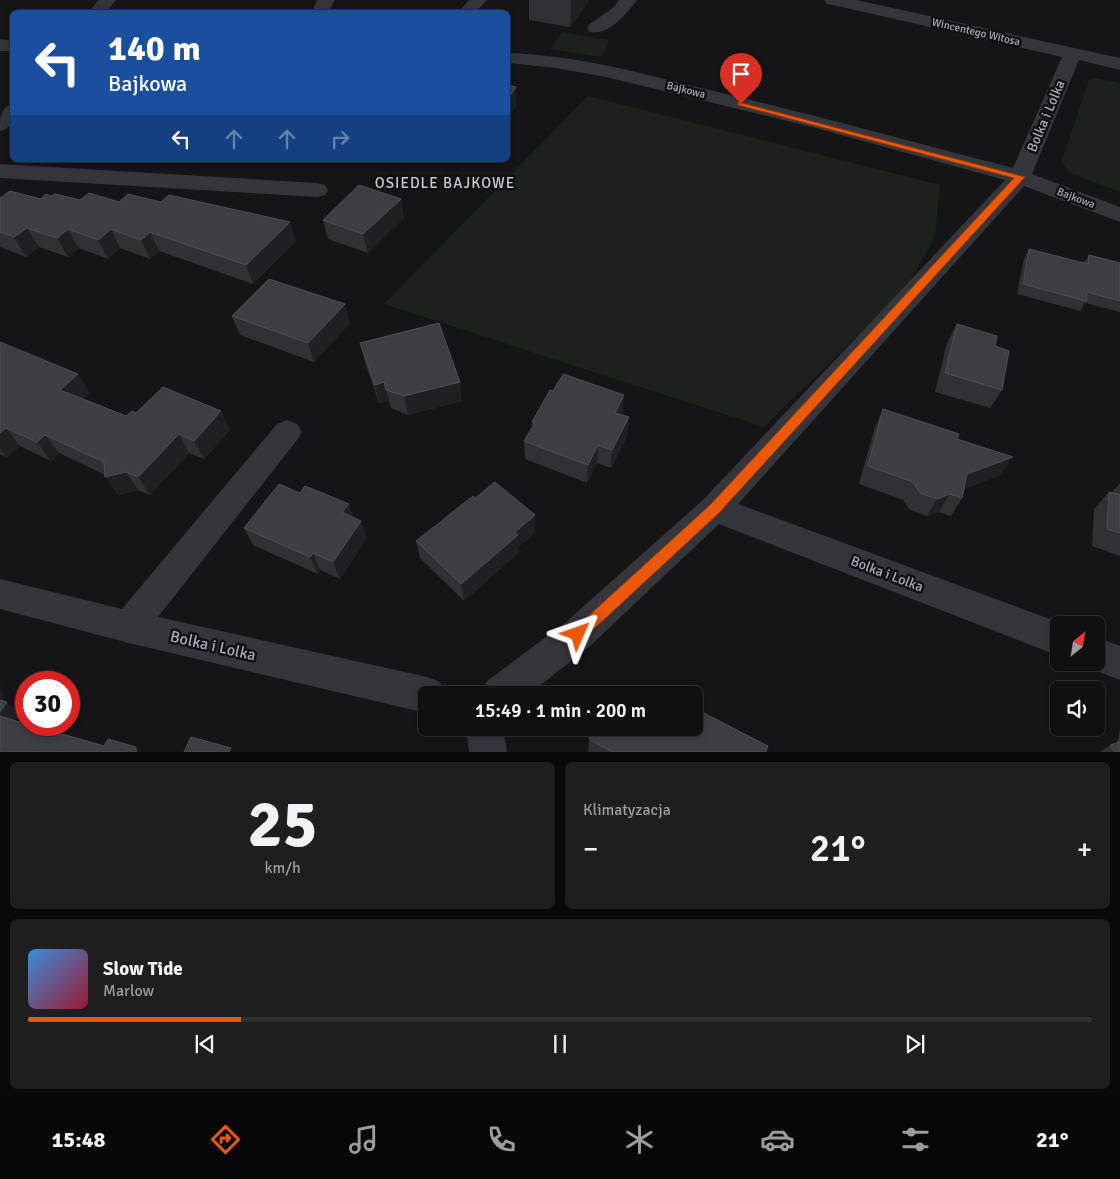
<!DOCTYPE html>
<html lang="pl">
<meta charset="utf-8">
<style>
body{margin:0;font-family:Signika,sans-serif;background:#1e1e1f;color:#f1f3f6;height:100vh;display:flex;flex-direction:column;font-size:19px;white-space:nowrap}
*{box-sizing:border-box;margin:0}
p{font-size:16px;color:#9c9d9f}
.icon{flex:none;width:28px;height:28px;fill:none;stroke:currentColor;stroke-width:2;stroke-linecap:round;stroke-linejoin:round}
.map{position:relative;height:752px;overflow:hidden}
.details{display:flex;flex-direction:column;gap:10px;padding:10px;background:#090909;flex:1}
.details>*{flex:none}
.guide{position:absolute;left:10px;top:10px;width:500px;height:152px;border-radius:8px;box-shadow:0 2px 8px #0003,0 0 0 1px #303031;background:#1a4fa0;color:#fff;overflow:hidden}
.needle{width:32px;rotate:30deg}
.fabs{position:absolute;left:1050px;top:616px;display:grid;gap:10px}
.fabs a{display:grid;place-items:center;width:55px;height:55px;border-radius:8px;background:#101011;box-shadow:0 2px 8px #0003,0 0 0 1px #303031;font-size:25px}
.speed{position:absolute;left:15px;top:671px;display:flex;gap:10px;font-size:25px;font-weight:700;text-align:center}
.speed>*{display:grid;place-content:center;width:65px;height:65px;border-radius:50%;background:#101011;box-shadow:0 2px 8px #0003,0 0 0 1px #303031;line-height:1}
.speed .limit{border:8px solid #d22;background:#fff;color:#111}
.pin{position:absolute;display:grid;place-items:center;width:42px;height:42px;color:#fff;margin:-51px -21px;border-radius:50% 50% 50% 0;rotate:-45deg;box-shadow:0 0 5px #0007}
.pin .icon{rotate:45deg}
.me{position:absolute;width:55px;margin:-28px;rotate:47deg;stroke-linejoin:round;filter:drop-shadow(0 0 4px #0008)}
.turn{display:flex;align-items:center;gap:18px;height:105px;padding:0 15px;font-size:22px}
.turn .icon{width:65px;height:65px;stroke-width:2.5}
.turn b{display:block;font-size:35px;line-height:42px}
.lanes{display:flex;align-items:center;height:48px;padding:0 15px;background:#0003;justify-content:center;gap:25px;direction:ltr}
.lanes .off{opacity:.35}
.big{font-size:38px;font-weight:600;line-height:1.1}
.details .widget{flex:1;display:flex;flex-direction:column;justify-content:center;gap:8px;min-width:0;padding:0 18px;border-radius:8px;background:#1e1e1f}
.details .dial{align-items:center;gap:0}
.dial b{font-size:65px;line-height:1}
.song{display:flex;align-items:center;gap:15px}
.cover{width:60px;height:60px;border-radius:8px;background:linear-gradient(135deg,hsl(210 70% 55%),hsl(350 70% 35%))}
.played{height:5px;border-radius:2px;background:linear-gradient(90deg,#ea580c 20%,#303031 20%)}
.keys{display:flex;justify-content:space-around;direction:ltr}
.heat{display:flex;justify-content:space-between;align-items:center;font-size:28px;direction:ltr}
.details .tiles{flex:1;display:grid;gap:10px;grid-template-columns:1fr 1fr}
.widget:last-child{grid-column:span 2}
.trip{position:absolute;left:418px;top:686px;width:285px;height:50px;border-radius:8px;background:#101011;box-shadow:0 2px 8px #0003,0 0 0 1px #303031;font-weight:600;line-height:50px;text-align:center}
.tabs{display:flex;height:80px;justify-content:space-around;align-items:center;background:#060607;color:#9c9d9f}
.tabs .icon{width:35px;height:35px}
.tabs .current{color:#ea580c}
.tabs b{font-size:22px;color:#f1f3f6}
.map>svg:first-child{display:block}
</style>
<div class="map">
<svg width="1120" height="752" viewBox="0 0 1120 752">
<rect width="100%" height="100%" fill="#151517"/>
<path fill="#1b221c" d="M562,32L609,40L601,57L550,49Z
M1096,78L1120,83V192L1070,173L1062,161L1089,79Z
M588,96L940,185L935,236L907,287L764,427L384,304Z"/>
<g fill="none" stroke-linecap="round" stroke-linejoin="round">
<path fill="#35363c" fill-rule="evenodd" d="M98,0H116L107,12H90Z
M317,0H335L328,12H312Z
M469,0H487L476,12H459Z
M619,0H637C627,14 608,36 590,32L587,28L590,24L614,7Z
M824,0H856L1120,58V70L1079,60L1032,174L1120,207V222L1024,186L738,504L1066,625H1059V656L719,524L590,646L528,695H481L486,682L566,622L703,500L1005,180L812,127L606,77L556,68L508,63V53C575,55 640,73 705,89C808,113 910,141 1013,168L1062,57L833,5L827,4Z
M0,39L12,41V51H0Z
M12,104C14,116 14,128 0,131C0,118 0,108 12,104Z
M0,164L317,183L325,185L328,190L325,195L317,197L0,178Z
M287,420L297,424L302,432L297,440L158,617L427,677L440,682L445,695H426V713L129,643L0,609V579L122,609L277,424Z
M1096,637L1120,646V680L1084,666L1082,662H1096Z
M466,728H503L507,752H469Z"/>
</g>
<path fill="#313135" d="M529,0H589L570,27L529,20Z
M51,196L80,200L119,202L296,241L253,284L159,251L150,259L120,248L108,259L79,248L68,257L39,247L26,257L0,247V198L41,199Z
M401,199L404,218L368,253L328,239L323,220Z
M1029,249L1084,263L1089,255L1120,263V312L1085,303L1080,311L1017,294L1024,259Z
M232,316L350,323L314,362L240,335Z
M957,324L995,346L1002,390L990,408L935,392L947,343Z
M0,342L90,393L83,399L126,416L136,413L221,411L230,430L204,459L189,453L150,495L138,490L118,495L105,475L59,453L51,461L20,446L7,458L0,454Z
M360,343L462,401L408,415L391,408L389,401L379,403L365,362Z
M553,391L624,395L622,415L629,417L627,436L611,468L597,463L587,483L525,459L524,441L532,428V422Z
M883,409L957,439L1001,475L964,489L962,498L951,516L939,512L927,516L910,510L903,500L859,484L875,427Z
M1120,483V556L1092,546L1094,509L1109,492H1112Z
M300,493L349,504L353,517L361,521L367,538L340,579L320,570L318,574L253,545L244,528Z
M475,498L535,515V533L518,547L519,552L464,601L420,558L416,541Z
M1120,730V752H1100L1110,745L1117,743Z
M589,739L766,752H588Z"/>
<path fill="#202023" d="M571,0H589L570,27Z
M516,87L517,105L508,119V99Z
M401,199L404,218L368,253L363,234Z
M290,222L296,241L253,284L246,265Z
M27,228L39,247L26,257L14,237Z
M68,229L79,248L68,257L57,238Z
M111,229L120,248L108,259L98,240Z
M150,232L159,251L150,259L141,240Z
M345,304L350,323L314,362L308,343Z
M78,374L90,393L73,409L60,390Z
M384,382L389,401L379,403L375,385Z
M460,382L462,401L408,415L404,396Z
M624,395L622,414L613,431L615,413Z
M221,411L230,430L204,459L194,441Z
M629,417L627,436L611,468L612,450Z
M6,428L20,446L7,458L0,449V433Z
M179,434L189,453L150,495L138,477Z
M45,435L59,453L51,461L37,442Z
M598,445L597,463L587,483L588,465Z
M1013,457L1001,475L956,492L967,474Z
M126,472L138,490L118,495L105,477Z
M950,494L939,512L927,516L937,499Z
M349,504L355,521L342,512Z
M535,515V533L518,547L519,552L464,601L461,584L515,532Z
M361,521L367,538L340,579L333,562Z
M313,553L320,570L318,574L310,557Z
M0,683L4,705L7,702L20,713L12,726L0,717Z
M136,747L140,752H136Z"/>
<path fill="#3d3e43" stroke="#4e4f55" d="M508,85L516,87L508,99Z
M359,185L401,199L363,234L323,220Z
M10,191L41,199L46,194L51,196L55,194L80,200L89,193L119,202L128,194L161,202L169,195L290,222L246,265L150,232L141,240L111,229L98,240L68,229L57,238L27,228L14,237L0,232V198Z
M1029,249L1088,264L1089,255L1120,263V301L1087,292L1086,301L1023,284Z
M269,279L345,304L308,343L232,316Z
M439,323L460,382L404,396L386,390L384,382L375,385L360,343Z
M957,324L997,336L995,346L1009,351L1002,390L945,373Z
M0,342L78,374L60,390L126,416L132,411L136,413L163,387L221,411L194,441L179,434L138,477L126,472L105,477L104,462L45,435L37,442L6,428L0,433Z
M563,374L624,395L615,413L629,417L612,450L598,445L588,465L524,441L535,423L532,422L550,390L553,391Z
M883,409L959,434L957,439L1013,457L967,474L962,498L950,494L937,499L920,493L913,482L868,466Z
M495,482L535,515L515,532L518,535L461,584L416,541L473,496L475,498Z
M279,484L300,493L305,486L349,504L342,512L361,521L333,562L313,553L310,557L244,528Z
M1109,492L1120,495V533L1107,529Z
M614,690L623,695H611Z
M0,700L7,702L0,712Z
M694,708L768,746L766,752H612L589,739L595,728H694Z
M0,716L26,724V725H31L104,746L108,739L136,747V752H0Z
M191,737L231,748L229,752H184Z
M1120,742V752H1115L1110,745Z"/>
<path fill="#ea580c" stroke="#983908" d="M738,102L1025,177L719,513L583,639L578,641L573,639L571,634L573,630L710,505L1014,178L738,105Z"/>
<g text-anchor="middle" dominant-baseline="central" stroke-width="5" stroke-linejoin="round" paint-order="stroke">
<g font-size="11" fill="#a6abb7" stroke="#101012">
<text transform="translate(976 32) rotate(13)">Wincentego Witosa</text>
<text transform="translate(686 90) rotate(14)">Bajkowa</text>
<text transform="translate(1076 198) rotate(21)">Bajkowa</text>
</g>
<g font-size="14" fill="#a6abb7" stroke="#101012">
<text transform="translate(1046 116) rotate(-67)">Bolka i Lolka</text>
<text transform="translate(887 574) rotate(21)">Bolka i Lolka</text>
</g>
<g font-size="15" letter-spacing="1" fill="#c7cad3" stroke="#101012">
<text x="445" y="183">OSIEDLE BAJKOWE</text>
</g>
<g font-size="16" fill="#a6abb7" stroke="#101012">
<text transform="translate(213 646) rotate(13)">Bolka i Lolka</text>
</g>
</g>
</svg>
<div class="fabs">
<a><svg class="needle" viewBox="-14 -14 28 28"><path d="M0-13l5 13h-10z" fill="#e53935"/><path d="M0 13l5-13h-10z" fill="#9c9d9f"/></svg></a>
<a><svg class="icon" aria-label="sound" viewBox="0 0 24 24"><path d="M4 9h4l5-4v14l-5-4H4zM17 9q2 3 0 6"/></svg></a>
</div>
<div class="speed"><div class="limit">30</div></div>
<div class="pin" style="left:741px;top:104px;background:#d93025"><svg class="icon" aria-label="arrive" viewBox="0 0 24 24"><path d="M6 21V4h12l-3 4 3 4H6"/></svg></div>
<svg class="me" style="left:578px;top:634px" viewBox="-20 -20 40 40"><path d="M0-17L14 15 0 8-14 15z" fill="#ea580c" stroke="#fff" stroke-width="4"/></svg>
<div class="trip">15:49 · 1 min · 200 m</div>
<div class="guide">
<div class="turn"><svg class="icon" aria-label="left" viewBox="0 0 24 24"><path d="M17 20v-9H6M10 6l-5 5 5 5"/></svg><div><b>140 m</b>Bajkowa</div></div>
<div class="lanes"><svg class="icon" aria-label="left" viewBox="0 0 24 24"><path d="M17 20v-9H6M10 6l-5 5 5 5"/></svg><svg class="icon off" aria-label="ahead" viewBox="0 0 24 24"><path d="M12 20V5M6 11l6-6 6 6"/></svg><svg class="icon off" aria-label="ahead" viewBox="0 0 24 24"><path d="M12 20V5M6 11l6-6 6 6"/></svg><svg class="icon off" aria-label="right" viewBox="0 0 24 24"><path d="M7 20v-9h11M14 6l5 5-5 5"/></svg></div>
</div>
</div>
<section class="details">
<div class="tiles">
<div class="widget dial"><b>25</b><p>km/h</p></div>
<div class="widget"><p>Klimatyzacja</p>
<div class="heat"><a>−</a><b class="big">21°</b><a>+</a></div>
</div>
<div class="widget">
<div class="song"><i class="cover"></i><div><b>Slow Tide</b><p>Marlow</p></div></div>
<div class="played"></div>
<div class="keys"><svg class="icon" aria-label="previous" viewBox="0 0 24 24"><path d="M18 5L8 12l10 7zM5 5v14"/></svg><svg class="icon" aria-label="pause" viewBox="0 0 24 24"><path d="M8 5v14M16 5v14"/></svg><svg class="icon" aria-label="next" viewBox="0 0 24 24"><path d="M6 5l10 7-10 7zM19 5v14"/></svg></div>
</div>
</div>
</section>
<nav class="tabs">
<b>15:48</b>
<svg class="icon current" aria-label="directions" viewBox="0 0 24 24"><path d="M12 3l9 9-9 9-9-9zM9 14v-3h6M13 9l2 2-2 2"/></svg>
<svg class="icon" aria-label="music" viewBox="0 0 24 24"><path d="M9 18V5l10-2v13"/><circle cx="6" cy="18" r="3"/><circle cx="16" cy="16" r="3"/></svg>
<svg class="icon" aria-label="phone" viewBox="0 0 24 24"><path d="M5 4h4l2 5-3 2q2 4 5 5l2-3 5 2v4C11 20 4 13 5 4z"/></svg>
<svg class="icon" aria-label="climate" viewBox="0 0 24 24"><path d="M12 3v18M4 7l16 10M4 17L20 7"/></svg>
<svg class="icon" aria-label="car" viewBox="0 0 24 24"><path d="M5 17H2v-5l4-1 3-4h7l3 4 3 1v5h-3M9 17h6M6 11h13"/><circle cx="7" cy="17" r="2"/><circle cx="17" cy="17" r="2"/></svg>
<svg class="icon" aria-label="filters" viewBox="0 0 24 24"><path d="M4 7h16M4 17h16"/><circle cx="9" cy="7" r="2"/><circle cx="15" cy="17" r="2"/></svg>
<b>21°</b>
</nav>
